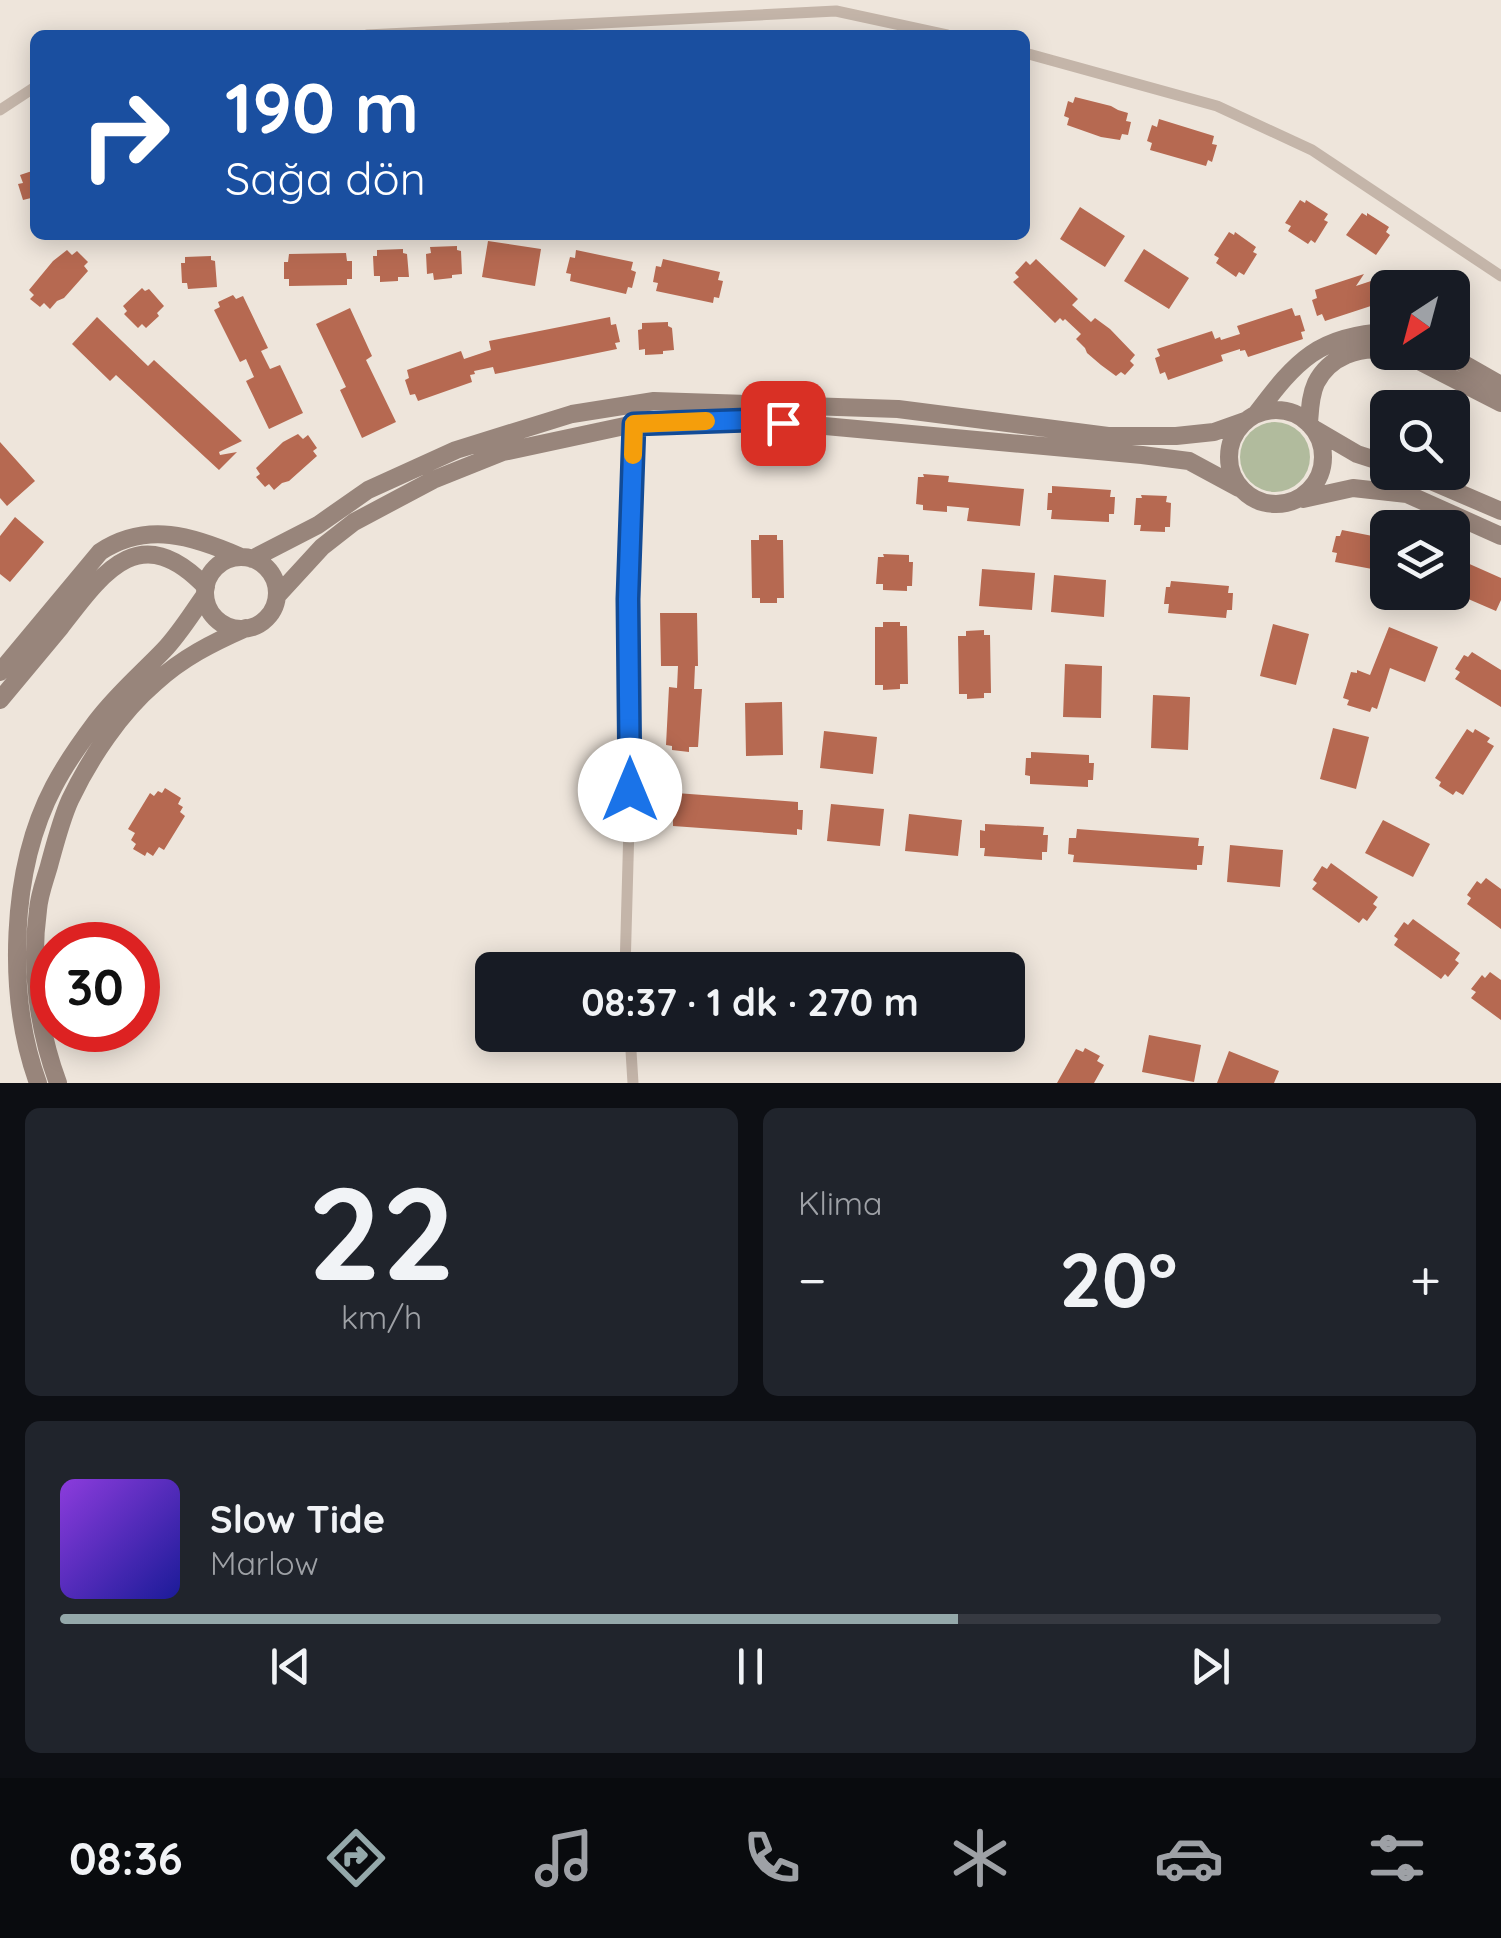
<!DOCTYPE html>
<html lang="tr">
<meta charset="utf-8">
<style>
body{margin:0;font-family:Quicksand,sans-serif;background:#20242c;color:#f1f3f6;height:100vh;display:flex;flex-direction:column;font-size:38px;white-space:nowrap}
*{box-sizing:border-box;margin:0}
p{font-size:32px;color:#9ea1a6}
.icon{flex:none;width:55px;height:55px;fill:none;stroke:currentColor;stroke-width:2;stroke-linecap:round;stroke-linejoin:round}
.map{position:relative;height:1083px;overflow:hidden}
.panel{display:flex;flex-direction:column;gap:25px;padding:25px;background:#0d0f14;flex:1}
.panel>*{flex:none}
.guide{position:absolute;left:30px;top:30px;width:1000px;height:210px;border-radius:15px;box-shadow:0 5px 25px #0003;background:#1a4fa0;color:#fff;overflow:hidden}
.needle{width:65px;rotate:216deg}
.fabs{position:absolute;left:1370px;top:270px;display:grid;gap:20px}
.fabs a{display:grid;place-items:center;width:100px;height:100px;border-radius:15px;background:#171b24;box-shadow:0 5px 25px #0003;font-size:50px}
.speed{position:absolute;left:30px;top:922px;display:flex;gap:20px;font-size:50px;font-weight:700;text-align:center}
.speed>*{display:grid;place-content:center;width:130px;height:130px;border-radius:50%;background:#171b24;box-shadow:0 5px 25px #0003;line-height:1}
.speed .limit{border:15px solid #d22;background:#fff;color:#111}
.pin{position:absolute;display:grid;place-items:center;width:85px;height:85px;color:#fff;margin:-42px;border-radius:20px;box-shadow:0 5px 15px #0006}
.me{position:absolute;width:110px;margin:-55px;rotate:0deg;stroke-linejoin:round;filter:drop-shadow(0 0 8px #0008)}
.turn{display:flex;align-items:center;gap:35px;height:210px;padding:0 30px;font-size:45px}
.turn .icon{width:130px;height:130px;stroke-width:2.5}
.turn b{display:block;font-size:70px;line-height:85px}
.big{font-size:75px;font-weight:700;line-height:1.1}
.panel .card{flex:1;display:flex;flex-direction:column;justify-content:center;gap:15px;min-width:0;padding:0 35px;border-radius:15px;background:#20242c}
.panel .dial{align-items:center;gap:0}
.dial b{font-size:130px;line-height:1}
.song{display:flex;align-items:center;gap:30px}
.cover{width:120px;height:120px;border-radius:15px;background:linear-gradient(135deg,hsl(270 70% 55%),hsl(240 70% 35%))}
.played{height:10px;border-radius:5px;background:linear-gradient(90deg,#94a8aa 65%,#363941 65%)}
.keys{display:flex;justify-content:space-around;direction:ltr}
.heat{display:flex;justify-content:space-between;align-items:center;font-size:55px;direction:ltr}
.panel .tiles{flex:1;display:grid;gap:25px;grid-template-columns:1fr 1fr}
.card:last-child{grid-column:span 2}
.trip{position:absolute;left:475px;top:952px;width:550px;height:100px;border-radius:15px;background:#171b24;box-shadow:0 5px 25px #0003;font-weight:700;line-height:100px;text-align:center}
.tab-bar{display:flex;height:160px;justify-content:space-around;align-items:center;background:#090b0e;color:#9ea1a6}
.tab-bar .icon{width:70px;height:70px}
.tab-bar .current{color:#94a8aa}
.tab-bar b{font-size:45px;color:#f1f3f6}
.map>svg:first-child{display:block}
</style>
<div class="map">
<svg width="1501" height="1083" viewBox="0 0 1501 1083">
<rect width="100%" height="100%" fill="#eee5db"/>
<path fill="#b1bb9d" d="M1240 457a35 35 0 1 1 70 0a35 35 0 1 1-70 0Z"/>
<path fill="#b66951" d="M1075,97L1111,106L1118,110L1128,113L1126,121L1131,122L1128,135L1122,134L1120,140L1101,137L1067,125L1069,118L1064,116L1068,101L1073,103Z
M1159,119L1214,136L1212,144L1217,145L1212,162L1208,160L1206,166L1150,150L1152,143L1147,141L1152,125L1157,127Z
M35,170V197L23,200L18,184L23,183L20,175Z
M1300,200L1305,203L1306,200L1328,214L1324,220L1328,222L1315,243L1311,240L1308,244L1288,231L1291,226L1285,223Z
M1080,207L1125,236L1105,267L1060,239Z
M1362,213L1367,216V213L1389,227L1386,232L1390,235L1376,255L1346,235Z
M1229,232L1234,235L1235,232L1256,247L1253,252L1257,254L1244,275L1239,272L1236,277L1216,263L1219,258L1214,255Z
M488,241L541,249L535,286L482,277Z
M457,246V250L461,251L462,274L452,275V278L434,280L433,273L427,274L426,254L431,253L430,247Z
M403,249V253L407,254L409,277H398V281L380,282V276H374L373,256H377V250Z
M1144,249L1189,278L1169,309L1124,281Z
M67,250L72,255L77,251L88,262L84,266L88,271L64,298L57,301L50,309L44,303L40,307L30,299L34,295L29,290L53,261Z
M576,250L633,262L631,270L636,272L632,288L628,287L626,294L570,281L571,274L566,273L570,257L575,258Z
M346,253L347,261H352V279H347V285L289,286V279H284V262H288L289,254Z
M211,256V260L215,261L217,287L188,289L187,283H182L181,263H185V257Z
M663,259L720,272L718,280L723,281L719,298L714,297L713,303L656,291L658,283L653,282L656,266L661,267Z
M1036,259L1078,299L1072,305L1091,322L1095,318L1110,329L1135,355L1130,361L1134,365L1125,375L1121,372L1116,376L1101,365L1087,353L1085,348L1076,339L1081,334L1065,319L1063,321L1060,318L1055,323L1013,282L1019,277L1015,273L1026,261L1030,265Z
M1364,274L1356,286L1377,279L1382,295L1378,297L1380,303L1325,321L1322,314L1317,316L1312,300L1317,298L1315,290Z
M142,288L145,291L149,289L164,306L157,313L159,316L146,328L142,324L138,328L124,314L127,311L123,306Z
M233,295L236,299L243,296L268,348L261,351L270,369L280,365L303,413L269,429L246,381L254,377L246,359L240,362L214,310L220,307L218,302Z
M350,308L372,356L366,360L396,422L362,438L340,390L346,387L316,324Z
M1292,308L1295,316L1300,315L1305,331L1301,332L1303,339L1248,357L1245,350L1240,351V349L1221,355L1223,361L1168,380L1165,372L1160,374L1155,358L1160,356L1157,349L1212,331L1215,339L1220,337L1221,340L1240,334L1237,326Z
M97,317L148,366L154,360L242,441L219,452L220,455L237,452L219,470L116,375L110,381L72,344Z
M610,317L611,325L616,324L620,342L615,343L617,349L495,374L493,367L474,371L475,374L470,375L472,382L418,401L415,394L410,395L405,380L409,378L407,370L461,351L464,359L491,350L489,341Z
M668,322V326L672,328L674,350L663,351V354L645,355V349L639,350L638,330L642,329V323Z
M298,434L303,439L308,435L317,448L313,451L317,456L289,481L282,483L274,490L269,484L265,487L256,477L260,474L256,468L283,442Z
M0,442L35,481L7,506L0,498Z
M923,474L949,476L948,482L1024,489L1020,526L967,521L969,508L947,506V512L923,510V505L916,504L918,477H924Z
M1052,486L1111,490L1110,497H1115L1114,514H1109V522L1051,519L1052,510H1047L1048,493H1052Z
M1141,495L1167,496L1166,502L1171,503L1170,527H1165V532L1140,531L1141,525H1134L1136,498H1142Z
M15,517L44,542L10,582L0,574V536Z
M1342,530L1388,539V572L1335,562L1337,553L1332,552L1336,536H1340Z
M759,535H777V540H783L784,598H777V603H760V598H752L751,540H759Z
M883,554L909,555V562H913L912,586H907V591L883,590V584H876L878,557H884Z
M1456,558L1501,578V600L1496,611L1452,592V566Z
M982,569L1035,573L1032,610L979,606Z
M1054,575L1106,580L1104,617L1051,612Z
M1171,581L1229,586L1228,593H1233L1232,610H1227L1226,618L1168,613L1169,604H1164L1166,587H1170Z
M660,613H697L698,666H695L694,689H702L698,747H689V752L672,750V746L666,745L669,687L677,688L678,666H661Z
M883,622H900V626H907L908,684H900V689L883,690V685H875V627H883Z
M1273,624L1309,634L1296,685L1260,676Z
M1389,627L1438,647L1425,682L1390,668L1377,709L1372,707L1370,712L1347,705L1349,700L1343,698L1351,672L1357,673V670L1370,675Z
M984,630V635H990L991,693H984V698L967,699V694H959L958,636H966V631Z
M1472,652L1501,670V707L1455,679L1460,672L1455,669L1464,655L1468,657Z
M1065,664L1102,666L1101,718L1063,717Z
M1153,695L1190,697L1188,750L1151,748Z
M782,702L783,755L746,756L745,703Z
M1333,728L1369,737L1356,789L1320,779Z
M1467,729L1473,733L1475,729L1490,738L1487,742L1494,746L1463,795L1456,791L1453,795L1439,786L1441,782L1435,778Z
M824,731L877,737L873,774L820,768Z
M1031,752L1089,755V763H1094L1093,780H1088V787L1030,784V776L1025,775L1026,758H1031Z
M165,788L181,798L178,804L183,807L180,812L185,816L164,850L159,847L153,856L147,852L145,856L133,849L136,844L131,840L135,833L128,829L150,793L154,796L158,791L162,793Z
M676,793L798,802V810H803L802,830L797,829V835L673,826V819H668L669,802H676Z
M831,804L884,809L880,846L827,841Z
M909,814L962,820L958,856L905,851Z
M1383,820L1430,844L1413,877L1365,853Z
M985,824L1044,827L1043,835H1048L1047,852H1042V860L984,856L985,848H980V830L985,831Z
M1077,829L1199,838L1198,846H1204L1202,865H1197V870L1073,862L1074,855L1068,854L1069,838H1076Z
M1230,845L1283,850L1280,887L1227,882Z
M1331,863L1378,897L1373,904L1377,907L1367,921L1363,918L1359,923L1312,889L1317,883L1313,880L1322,866L1327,869Z
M1486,878L1501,889V929L1467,904L1471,898L1467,895L1477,881L1481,884Z
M1413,919L1460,953L1455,960L1459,963L1448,977L1445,974L1441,979L1394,945L1398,939L1394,936L1404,922L1408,925Z
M1490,972L1501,980V1020L1471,998L1476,992L1471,989L1482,975L1485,978Z
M1149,1035L1201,1045L1194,1082L1142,1072Z
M1085,1048L1100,1056L1097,1061L1104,1065L1094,1083H1057L1076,1049L1083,1052Z
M1229,1051L1279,1071L1274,1083H1217Z"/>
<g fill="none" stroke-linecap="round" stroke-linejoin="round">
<path stroke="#c4b5a9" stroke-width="11" d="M367,35L836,11L947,35
M1025,53L1217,106L1312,150L1501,276
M0,110L35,87
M625,970L630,790L628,599L634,424L628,405
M630,1035L633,1083"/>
<path stroke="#98857b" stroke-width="18" d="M1392,352L1413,358L1501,403
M1443,352L1501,385
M1229 457a47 47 0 1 1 94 0a47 47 0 1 1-94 0Z
M1257,413C1296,361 1319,335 1388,332
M1309,424C1310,410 1310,396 1316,383C1329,357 1360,345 1388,351
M1316,430L1357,454L1388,464
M1410,472L1501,511
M1303,499L1353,488L1407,494L1501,536
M205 593a36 36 0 1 1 72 0a36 36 0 1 1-72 0Z
M252,559L318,525L368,490L456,450L572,414L654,401L898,409L1108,436H1176L1214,432L1245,421
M277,596L322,547L354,522L433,480L503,452L634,424L748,419L1142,455L1189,461L1239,488
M0,672L100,552C147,521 193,536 241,557
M0,700C20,676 40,652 60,628C103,572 140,518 206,587
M38,1083C6,995 10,869 54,786C66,763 81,742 96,722C116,695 141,674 164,650C180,633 192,613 205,595
M58,1083C38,1029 30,967 38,910C39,895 45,880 49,866C55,844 61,820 70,800C90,758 120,713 155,683C182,658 212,643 246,628"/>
</g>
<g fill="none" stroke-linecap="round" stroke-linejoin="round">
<g stroke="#114b97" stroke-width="25">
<path id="route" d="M630,790L628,599L634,424L748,420L783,423"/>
</g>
<use href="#route" stroke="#1a73e8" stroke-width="18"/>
<path stroke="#f59e0b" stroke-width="18" d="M633,455L634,424L706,421"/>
</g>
</svg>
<div class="fabs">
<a><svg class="needle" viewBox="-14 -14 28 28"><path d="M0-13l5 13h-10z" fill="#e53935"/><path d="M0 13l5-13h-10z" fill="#9ea1a6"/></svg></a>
<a><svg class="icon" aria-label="search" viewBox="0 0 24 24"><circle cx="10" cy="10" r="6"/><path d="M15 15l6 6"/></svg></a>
<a><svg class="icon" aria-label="layers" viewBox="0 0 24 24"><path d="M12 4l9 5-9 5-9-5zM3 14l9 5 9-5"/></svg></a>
</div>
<div class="speed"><div class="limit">30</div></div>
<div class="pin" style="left:783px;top:423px;background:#d93025"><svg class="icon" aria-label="arrive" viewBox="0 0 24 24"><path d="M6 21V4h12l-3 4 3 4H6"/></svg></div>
<svg class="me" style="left:630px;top:790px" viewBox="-20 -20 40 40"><circle r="19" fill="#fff"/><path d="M0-13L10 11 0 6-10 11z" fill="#1a73e8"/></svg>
<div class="trip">08:37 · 1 dk · 270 m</div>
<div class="guide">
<div class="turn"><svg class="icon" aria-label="right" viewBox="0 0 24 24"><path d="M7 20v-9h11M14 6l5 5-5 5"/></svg><div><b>190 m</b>Sağa dön</div></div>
</div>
</div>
<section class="panel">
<div class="tiles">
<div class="card dial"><b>22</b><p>km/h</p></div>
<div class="card"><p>Klima</p>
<div class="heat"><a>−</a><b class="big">20°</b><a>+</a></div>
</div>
<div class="card">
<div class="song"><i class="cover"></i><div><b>Slow Tide</b><p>Marlow</p></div></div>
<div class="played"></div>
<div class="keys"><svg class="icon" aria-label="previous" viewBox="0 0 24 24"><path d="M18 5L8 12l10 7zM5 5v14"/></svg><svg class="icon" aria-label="pause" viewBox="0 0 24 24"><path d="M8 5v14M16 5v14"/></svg><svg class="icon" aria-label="next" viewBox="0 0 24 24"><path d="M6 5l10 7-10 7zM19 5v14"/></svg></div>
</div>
</div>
</section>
<nav class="tab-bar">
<b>08:36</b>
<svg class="icon current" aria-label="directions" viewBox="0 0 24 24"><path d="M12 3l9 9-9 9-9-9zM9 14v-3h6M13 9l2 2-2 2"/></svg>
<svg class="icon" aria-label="music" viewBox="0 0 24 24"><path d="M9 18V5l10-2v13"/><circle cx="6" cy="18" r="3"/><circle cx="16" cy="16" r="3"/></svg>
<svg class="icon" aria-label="phone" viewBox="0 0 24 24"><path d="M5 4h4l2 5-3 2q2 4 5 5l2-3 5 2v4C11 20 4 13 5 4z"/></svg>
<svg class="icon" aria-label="climate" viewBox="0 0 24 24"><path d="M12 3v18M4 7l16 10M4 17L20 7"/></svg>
<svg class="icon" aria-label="car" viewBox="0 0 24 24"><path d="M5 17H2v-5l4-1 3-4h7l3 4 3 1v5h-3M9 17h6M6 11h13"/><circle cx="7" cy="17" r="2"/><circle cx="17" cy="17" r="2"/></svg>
<svg class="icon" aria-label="filters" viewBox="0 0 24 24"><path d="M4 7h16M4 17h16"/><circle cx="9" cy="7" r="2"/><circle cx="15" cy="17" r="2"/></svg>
</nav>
